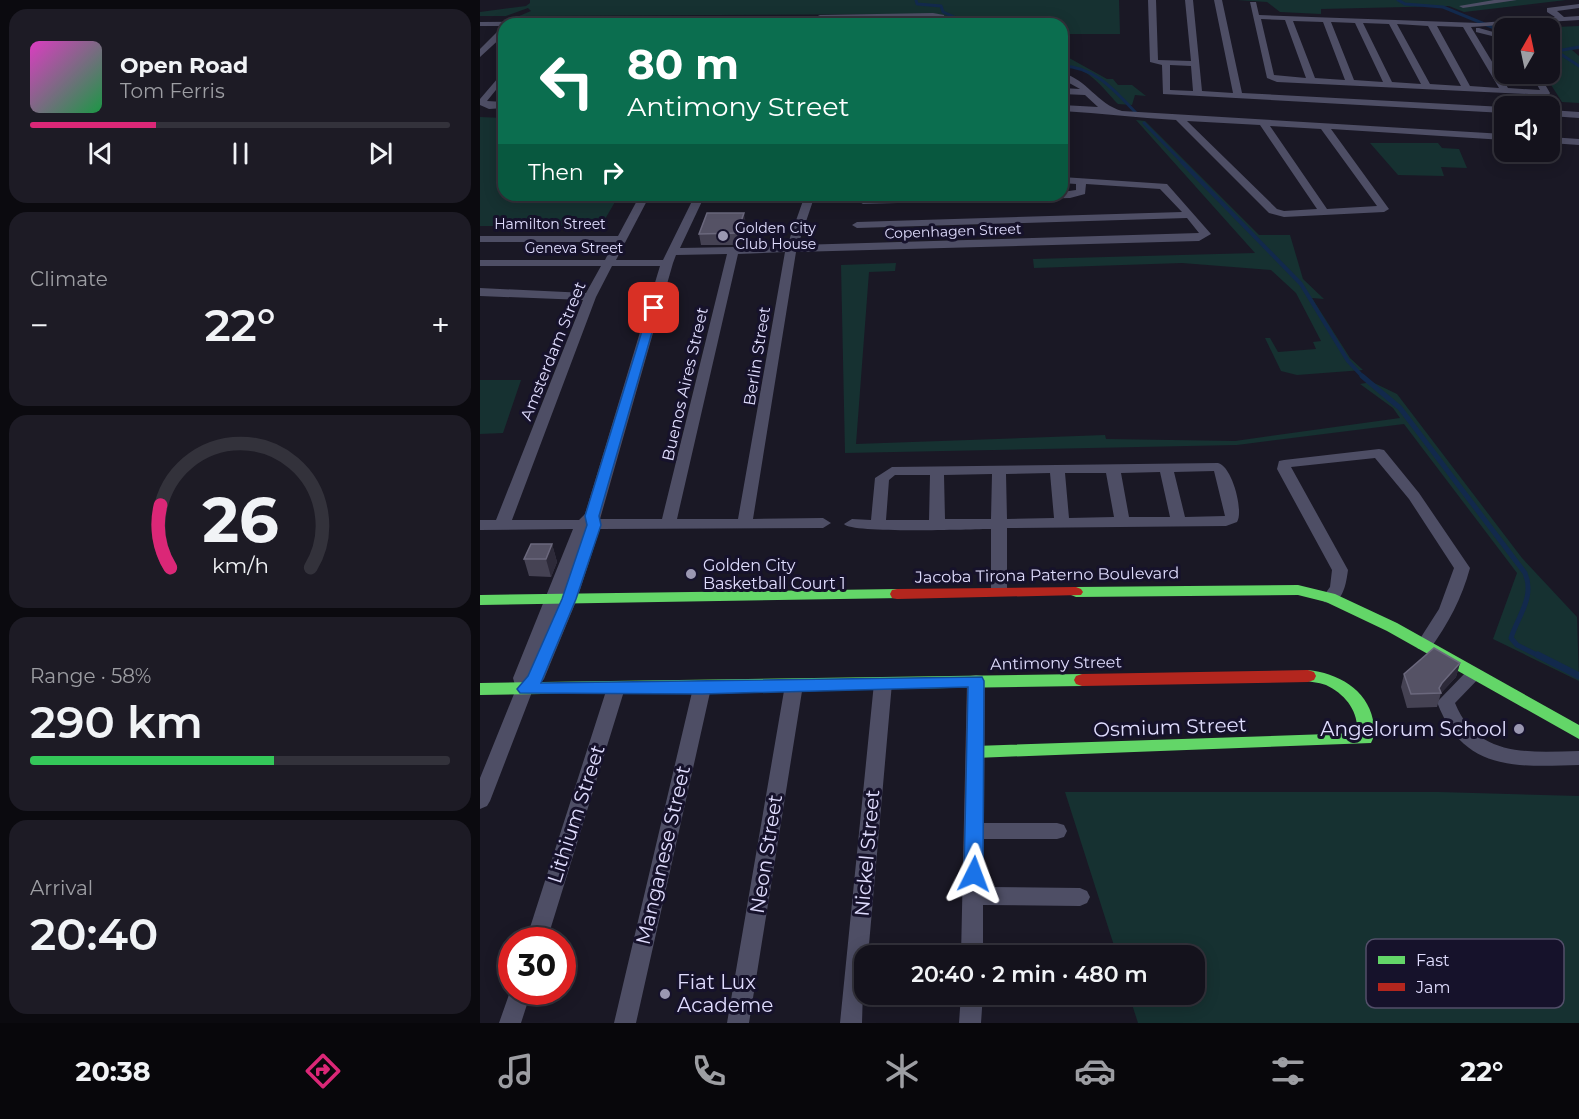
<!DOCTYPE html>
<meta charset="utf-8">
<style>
body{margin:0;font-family:Montserrat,sans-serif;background:#1d1b25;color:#f1f3f6;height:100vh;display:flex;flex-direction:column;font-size:22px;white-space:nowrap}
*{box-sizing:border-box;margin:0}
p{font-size:20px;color:#9d9ea3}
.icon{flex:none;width:33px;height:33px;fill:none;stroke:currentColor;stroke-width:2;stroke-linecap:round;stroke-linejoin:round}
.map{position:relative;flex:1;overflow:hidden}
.drawer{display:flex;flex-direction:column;gap:9px;padding:9px;background:#0b0a0f;width:480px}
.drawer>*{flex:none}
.hud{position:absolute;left:18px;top:18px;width:570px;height:183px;border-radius:18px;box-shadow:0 3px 15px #0003,0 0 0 2px #33323b;background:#0b6e4f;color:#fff;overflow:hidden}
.needle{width:39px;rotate:9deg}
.fabs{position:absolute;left:1014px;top:18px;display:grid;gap:12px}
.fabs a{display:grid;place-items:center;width:66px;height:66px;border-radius:12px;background:#14121c;box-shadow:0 3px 15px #0003,0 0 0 2px #33323b;font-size:30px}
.speed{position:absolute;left:18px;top:927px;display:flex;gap:12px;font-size:30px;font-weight:700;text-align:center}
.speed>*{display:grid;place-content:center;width:78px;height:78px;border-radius:50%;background:#14121c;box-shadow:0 3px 15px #0003,0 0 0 2px #33323b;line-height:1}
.speed .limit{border:9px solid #d22;background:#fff;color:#111}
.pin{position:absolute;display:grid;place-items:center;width:51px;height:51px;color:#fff;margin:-26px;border-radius:12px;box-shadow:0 3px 9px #0006}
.me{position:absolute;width:66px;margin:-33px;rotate:3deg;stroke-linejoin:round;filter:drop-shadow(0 0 4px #0008)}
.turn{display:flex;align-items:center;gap:21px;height:126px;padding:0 30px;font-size:27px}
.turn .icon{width:78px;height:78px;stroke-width:2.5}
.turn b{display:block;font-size:42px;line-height:51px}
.then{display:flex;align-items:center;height:57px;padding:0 30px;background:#0003;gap:12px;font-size:22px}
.big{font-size:45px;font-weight:600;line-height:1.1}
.drawer .card{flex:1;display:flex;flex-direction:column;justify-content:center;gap:9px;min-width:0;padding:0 21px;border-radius:18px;background:#1d1b25}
.drawer .dial{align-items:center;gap:0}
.dial svg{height:156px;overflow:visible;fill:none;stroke:#33323b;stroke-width:7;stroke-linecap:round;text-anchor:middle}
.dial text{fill:#f1f3f6;stroke:none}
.song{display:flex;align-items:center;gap:18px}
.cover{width:72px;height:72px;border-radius:9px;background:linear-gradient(135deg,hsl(310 70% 55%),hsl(140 70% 35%))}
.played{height:6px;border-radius:3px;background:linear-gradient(90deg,#db2777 30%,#33323b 30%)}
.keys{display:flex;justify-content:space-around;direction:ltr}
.heat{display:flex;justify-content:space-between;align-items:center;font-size:33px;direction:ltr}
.charge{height:9px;border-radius:4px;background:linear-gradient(90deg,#34c759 58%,#33323b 0)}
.trip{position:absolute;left:374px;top:945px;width:351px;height:60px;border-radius:18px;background:#14121c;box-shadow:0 3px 15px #0003,0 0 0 2px #33323b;font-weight:600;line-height:60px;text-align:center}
.menu{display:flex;height:96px;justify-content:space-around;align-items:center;background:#08070b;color:#9d9ea3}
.menu .icon{width:42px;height:42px}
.menu .active{color:#db2777}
.menu b{font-size:27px;color:#f1f3f6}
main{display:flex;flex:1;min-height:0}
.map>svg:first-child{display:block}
</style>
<main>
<section class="drawer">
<div class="card">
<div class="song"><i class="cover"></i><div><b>Open Road</b><p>Tom Ferris</p></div></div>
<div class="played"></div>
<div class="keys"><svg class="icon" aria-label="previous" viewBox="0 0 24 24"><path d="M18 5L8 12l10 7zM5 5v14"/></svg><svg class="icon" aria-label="pause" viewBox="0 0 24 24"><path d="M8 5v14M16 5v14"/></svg><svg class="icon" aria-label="next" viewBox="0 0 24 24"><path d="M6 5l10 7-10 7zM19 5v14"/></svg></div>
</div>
<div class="card"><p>Climate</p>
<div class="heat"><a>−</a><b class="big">22°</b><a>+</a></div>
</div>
<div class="card dial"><svg viewBox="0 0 100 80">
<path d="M14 69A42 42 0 1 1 86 69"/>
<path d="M14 69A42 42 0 0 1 9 37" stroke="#db2777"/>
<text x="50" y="56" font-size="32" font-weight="700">26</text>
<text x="50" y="72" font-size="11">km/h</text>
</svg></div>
<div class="card"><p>Range · 58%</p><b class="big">290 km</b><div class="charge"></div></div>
<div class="card"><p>Arrival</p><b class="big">20:40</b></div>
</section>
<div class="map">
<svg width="1099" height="1023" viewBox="0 0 1099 1023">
<rect width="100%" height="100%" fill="#1a1825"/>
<path fill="#163131" d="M50,0H639L640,34H582V24H487L456,14L39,16L51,11L48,8L26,16H0V12L46,6L50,3Z
M757,0H1086L984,12L969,6L841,9V14L800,12L787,2Z
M1099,26V49L1092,50L1099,56V103L1082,102L1064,74H1070V28H1052Z
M582,54L627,79H633L638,85H652L666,96L655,95L652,105L638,104C623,88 606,64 582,66Z
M0,117L24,118V195H139L121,226H0Z
M656,120L665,121L779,235H810L823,279L844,299L832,298L870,358L883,370L817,375L801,371L785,338H790L798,352L836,349L833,342L841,341L816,293L791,270L702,263L554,268L553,259L775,253Z
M890,143H958L962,148L979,149L987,168L961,167L964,176L918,175Z
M416,263L415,271L389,272L376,444L625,435L626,439L755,441L920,418L913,408L880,384L892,382L917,394L1042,558L1097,617L1099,681L1013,639L1037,573L924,424L757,445L365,453L361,265Z
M0,380H41L23,433L0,434Z
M585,792H959L1099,796V1023H658L649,995L714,994V956L637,955Z"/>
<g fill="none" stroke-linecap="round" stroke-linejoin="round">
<path stroke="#12294c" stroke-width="3" d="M436,0L437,4L461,6L463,12L490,24
M918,0L925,4L963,7L1024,32
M1070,47L1099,66
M1077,51L1099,47
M582,66C616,67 635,91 657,114
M664,123L704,164"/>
<path stroke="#12294c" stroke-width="4" d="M702,162L821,284L868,361L883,377"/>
<path stroke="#12294c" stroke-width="5" d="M882,376L920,408L1045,573C1055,597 1038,616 1031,638L1037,645L1061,657"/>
<path stroke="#12294c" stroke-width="7" d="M1058,655L1099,676"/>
<path fill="#4e4e65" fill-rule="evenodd" d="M668,0H676L678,60L711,61L705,0H713L722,91L753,93L734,0H742L762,93L1024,107V113L683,94L682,65L670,62ZM690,65L711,66L713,91L690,90Z
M1014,0H1037L983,8L979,6Z
M770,2H776L779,15L999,23L1075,17L1067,12V8L1099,4V8L1077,11L1084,17L1099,16V20L991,27L1028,88L1060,90L1051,74H1059L1070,93L1069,95L797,82L787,78ZM781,19L805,20L826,78L794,75ZM813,21L843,22L865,80L835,78ZM851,22L875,23L903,82L874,80ZM883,23L909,24L941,84L912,82ZM917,24L948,26L981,86L950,84ZM957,26L983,27L1019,88L990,86Z
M453,13L464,15L466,24H458L457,18L453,17L340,19L337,20L336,24H24V26H0V22L329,20L340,15Z
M21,28H24V35L0,57V49Z
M999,28L1024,35V39L996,32V28Z
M24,71V80L7,101L24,102V108L9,109L0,105V99Z
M582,73C607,79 617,104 642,111L1024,134V140L851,129L909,209L904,212L804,217L789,213L696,120C657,118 621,113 582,111V105L618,107L605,95L582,94V88L600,89L582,79ZM707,121L780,125L837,209L804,211L797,209ZM790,126L841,129L897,206L847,209Z
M1070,110L1099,112V118L1070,116Z
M1070,137L1099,139V145L1070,143Z
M582,177L687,184L731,234L719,241L316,252L273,519L343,518L351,523L343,528L120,529L97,599L64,679L52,692L10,801L7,806L0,809V778L36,689L33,678L93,529L0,530V520H16L103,300L0,296V288L106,293L121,266H0V260H125L134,242H0V236H138L160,195H170L136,260H183L215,195H225L200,248L307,246L325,195H335L318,245L719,233L707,218L377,228L372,225L377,222L702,212L680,189L606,184L605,194L590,198L383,204L378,201L383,198L582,195V192L596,190V184L582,183ZM305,252L258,519H197L258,254ZM247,254L182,519H120L193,263L196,255ZM132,266H180L105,514L99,520H32L116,297Z
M899,449L904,450L939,493L990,568C982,598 968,624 950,649H938L936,645L959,609L974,568L929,499L895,458L811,467L868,570C866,584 863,607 844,602L842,598L850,587L852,570L797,469L799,461L804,460Z
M738,463C752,466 764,511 757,522L746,526L527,528V592L525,596H513L511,592V529C491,529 372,534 364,524L372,519L391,520L395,478L412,467ZM734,471L745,516L705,517L694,472ZM680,472L690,517H649L641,473ZM570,473L574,518L527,519L526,474ZM585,473H626L634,517L589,518ZM512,474L511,519H465L464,475ZM415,475H450L449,520H406L409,480Z
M994,668L1000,670L1003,674L975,703C997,758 1049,752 1099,751V765C1035,767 983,771 957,702L988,670Z
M496,675L502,676L505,681L504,823H577L584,825L587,831L584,837L577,839H504L503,887L600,888L607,891L610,897L607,903L600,906L503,905V956H481L487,681L490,676Z
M403,677L409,678L412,683L388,956H384L382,1023H360L394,683L397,678Z
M314,679L320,680L323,685L269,1023H247L305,685L308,680Z
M136,682L142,683L145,688L67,940H46L127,688L130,683Z
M222,682L228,683L231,688L156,1023H134L213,688L216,683Z
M32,986V992H51L41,1023H19Z
M481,994H503L501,1023H479Z"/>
<path fill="#63d668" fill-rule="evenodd" d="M818,585L855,594L917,623L1099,725V739L907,631L846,602L818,595L596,597L591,595L589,592L591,589L596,587Z
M417,589L422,590L424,594L422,598L0,605V595Z
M828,670C857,673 887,689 893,720C895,728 895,736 891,743L495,758L489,757L487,752L489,747L495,746L877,733C879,711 865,694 846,685C838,682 830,682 822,680L820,676L822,672Z
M602,674L608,676L610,680L608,684L602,686L0,695V683Z"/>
<path fill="#b3261e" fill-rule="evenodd" d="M596,587L601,589L603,592L601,595L417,599L412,598L410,594L412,590L417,589Z
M828,670L834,672L836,676L834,680L828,682L602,686L596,684L594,680L596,676L602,674Z"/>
</g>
<path fill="#454253" d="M266,224L258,245H221L219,234Z
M72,544L77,562L71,577L49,576L44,559Z
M980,663L976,677L961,693L957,707L927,708L921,687L924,674Z"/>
<path fill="#2d2a39" d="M264,213L266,224L258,245L257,233Z
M72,544L77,562L71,577L66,559Z
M980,663L976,677L961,693L959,688L962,683Z"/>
<path fill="#555265" stroke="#6b687d" stroke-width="1.5" d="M227,213H264L257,233L219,234Z
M51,544H72L66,559H44Z
M954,648L980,663L962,683L959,688L961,693L931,694L924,674Z"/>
<path fill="#1a73e8" stroke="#114b97" stroke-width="1.5" d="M170,305L179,308L119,516L121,525L96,599L61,683L502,677L504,681L503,874L500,880L494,882L487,880L484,874L488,687L222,694L40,693L37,689L48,676L82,599L107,525L105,516Z"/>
<g fill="#9b98b2" stroke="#16122b" stroke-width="2">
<circle cx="243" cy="236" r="6"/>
<circle cx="211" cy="574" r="6"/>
<circle cx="1039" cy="729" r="6"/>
<circle cx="185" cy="994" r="6"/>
</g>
<g text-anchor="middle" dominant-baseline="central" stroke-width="6" stroke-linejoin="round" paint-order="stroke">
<g font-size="14" fill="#e0ddfe" stroke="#16122b">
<text x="70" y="224">Hamilton Street</text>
<text transform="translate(473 231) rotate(-2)">Copenhagen Street</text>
<text x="94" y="248">Geneva Street</text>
</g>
<g font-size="14" fill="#e0ddfe" stroke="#16122b" text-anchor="start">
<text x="255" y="228">Golden City<tspan x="255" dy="16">Club House</tspan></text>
</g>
<g font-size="16" fill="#e0ddfe" stroke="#16122b">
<text transform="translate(73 351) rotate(-68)">Amsterdam Street</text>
<text transform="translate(277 356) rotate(-81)">Berlin Street</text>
<text transform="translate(205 384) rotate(-77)">Buenos Aires Street</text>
<text transform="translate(567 575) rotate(-1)">Jacoba Tirona Paterno Boulevard</text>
<text transform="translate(576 663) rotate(-1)">Antimony Street</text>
</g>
<g font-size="16" fill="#e0ddfe" stroke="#16122b" text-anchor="start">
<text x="223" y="565">Golden City<tspan x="223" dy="18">Basketball Court 1</tspan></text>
</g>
<g font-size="20" fill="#e0ddfe" stroke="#16122b">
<text transform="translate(690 727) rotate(-2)">Osmium Street</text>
<text transform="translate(96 814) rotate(-72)">Lithium Street</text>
<text transform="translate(387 853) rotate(-85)">Nickel Street</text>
<text transform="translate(286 854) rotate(-81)">Neon Street</text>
<text transform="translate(183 855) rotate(-77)">Manganese Street</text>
</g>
<g font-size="20" fill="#e0ddfe" stroke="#16122b" text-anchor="end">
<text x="1027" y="729">Angelorum School</text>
<text x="197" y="982" text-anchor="start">Fiat Lux<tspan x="197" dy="23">Academe</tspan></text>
</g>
</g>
<rect x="886" y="939" width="198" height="69" rx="9" fill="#16122b" stroke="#534f6a" stroke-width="1.5"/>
<rect x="898" y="956" width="27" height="8" fill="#63d668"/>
<rect x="898" y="983" width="27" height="8" fill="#b3261e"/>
<g font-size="16" fill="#e0ddfe">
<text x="936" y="966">Fast</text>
<text x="936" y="993">Jam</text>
</g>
</svg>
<div class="fabs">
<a><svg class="needle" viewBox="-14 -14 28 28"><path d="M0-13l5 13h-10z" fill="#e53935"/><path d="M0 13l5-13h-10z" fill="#9d9ea3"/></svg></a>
<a><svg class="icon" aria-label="sound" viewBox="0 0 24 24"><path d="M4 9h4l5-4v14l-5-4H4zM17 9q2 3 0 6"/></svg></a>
</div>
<div class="speed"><div class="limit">30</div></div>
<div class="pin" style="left:174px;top:308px;background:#d93025"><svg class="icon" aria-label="arrive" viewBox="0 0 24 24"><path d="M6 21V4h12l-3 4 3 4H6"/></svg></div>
<svg class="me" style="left:494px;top:874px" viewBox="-20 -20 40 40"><path d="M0-17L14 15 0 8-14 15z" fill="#1a73e8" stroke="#fff" stroke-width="4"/></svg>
<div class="trip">20:40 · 2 min · 480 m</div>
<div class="hud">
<div class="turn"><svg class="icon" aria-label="left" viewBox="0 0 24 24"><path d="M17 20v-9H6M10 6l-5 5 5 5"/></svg><div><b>80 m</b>Antimony Street</div></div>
<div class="then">Then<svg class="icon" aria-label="right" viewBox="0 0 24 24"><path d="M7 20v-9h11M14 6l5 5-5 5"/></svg></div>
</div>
</div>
</main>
<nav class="menu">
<b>20:38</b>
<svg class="icon active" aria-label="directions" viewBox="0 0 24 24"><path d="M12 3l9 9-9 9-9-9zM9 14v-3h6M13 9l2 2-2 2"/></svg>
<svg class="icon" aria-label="music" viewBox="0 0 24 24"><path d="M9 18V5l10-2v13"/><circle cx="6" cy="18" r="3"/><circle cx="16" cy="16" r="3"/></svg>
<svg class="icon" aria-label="phone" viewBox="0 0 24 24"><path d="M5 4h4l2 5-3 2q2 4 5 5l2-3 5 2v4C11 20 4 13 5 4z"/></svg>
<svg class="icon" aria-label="climate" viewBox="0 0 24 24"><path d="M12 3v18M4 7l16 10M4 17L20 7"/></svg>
<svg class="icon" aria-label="car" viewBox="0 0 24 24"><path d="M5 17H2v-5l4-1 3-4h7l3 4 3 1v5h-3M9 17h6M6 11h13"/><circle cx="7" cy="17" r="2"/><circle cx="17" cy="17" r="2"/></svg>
<svg class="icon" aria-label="filters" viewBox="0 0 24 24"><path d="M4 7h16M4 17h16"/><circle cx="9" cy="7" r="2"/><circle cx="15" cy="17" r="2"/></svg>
<b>22°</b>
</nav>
